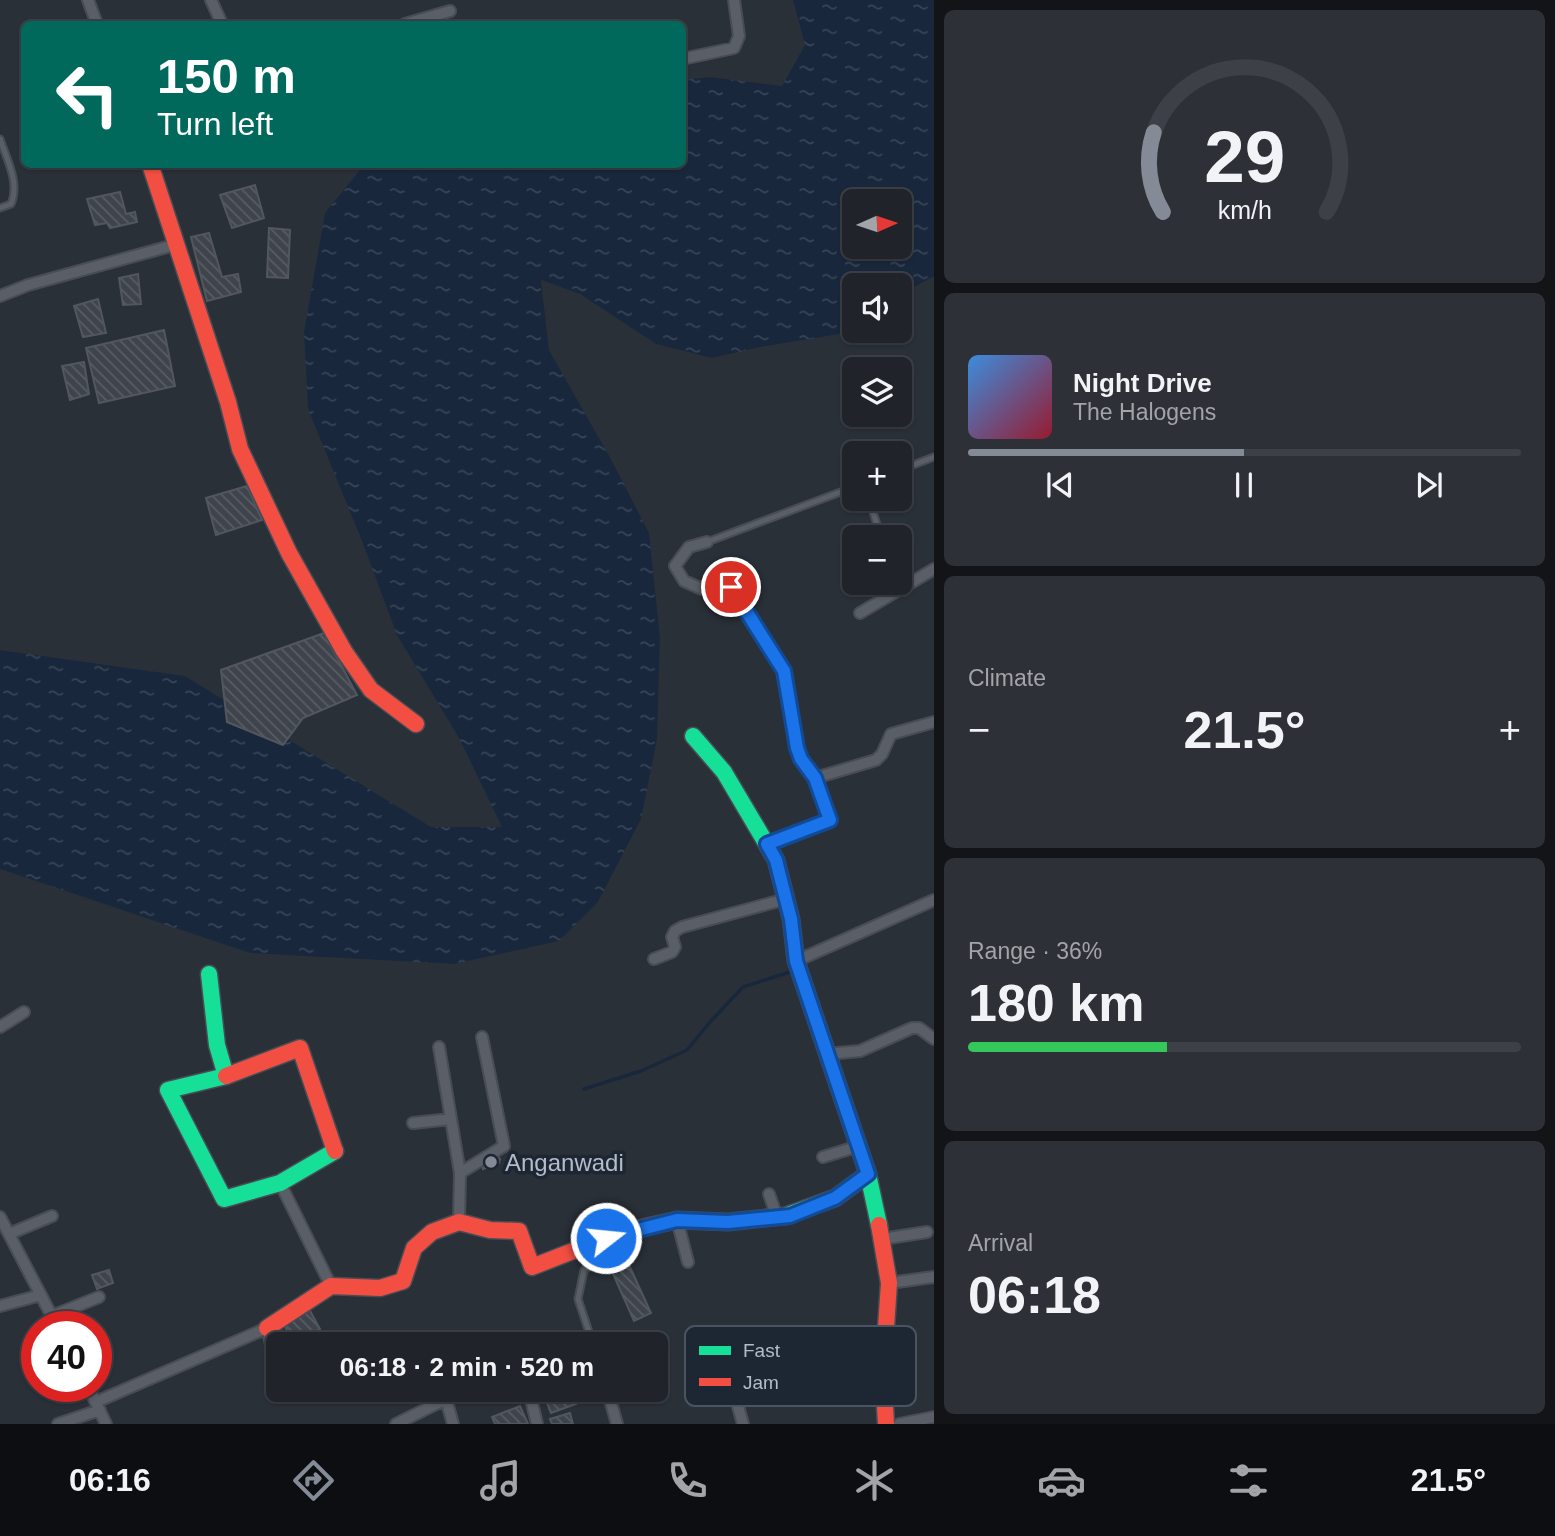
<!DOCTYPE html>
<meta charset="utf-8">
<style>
body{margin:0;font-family:Arial,sans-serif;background:#2d3036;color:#f1f3f6;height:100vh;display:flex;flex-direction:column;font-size:26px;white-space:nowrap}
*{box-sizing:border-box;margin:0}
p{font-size:23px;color:#a2a4a8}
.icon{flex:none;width:38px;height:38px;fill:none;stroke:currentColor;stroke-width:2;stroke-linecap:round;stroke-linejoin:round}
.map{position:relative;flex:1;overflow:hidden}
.drawer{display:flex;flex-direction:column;gap:10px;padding:10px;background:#121417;width:621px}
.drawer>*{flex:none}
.top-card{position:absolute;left:21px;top:21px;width:665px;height:147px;border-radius:10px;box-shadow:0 2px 5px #0004,0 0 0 2px #3d4147;background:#00695c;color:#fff;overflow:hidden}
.needle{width:46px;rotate:87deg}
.controls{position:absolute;left:842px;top:189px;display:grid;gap:14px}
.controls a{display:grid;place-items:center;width:70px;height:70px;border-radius:10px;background:#20242a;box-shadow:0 2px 5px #0004,0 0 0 2px #3d4147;font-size:35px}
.speed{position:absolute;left:21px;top:1311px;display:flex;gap:14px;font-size:35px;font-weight:700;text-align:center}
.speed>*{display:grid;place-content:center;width:91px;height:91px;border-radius:50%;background:#20242a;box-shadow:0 2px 5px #0004,0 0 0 2px #3d4147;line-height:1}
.speed .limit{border:10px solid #d22;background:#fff;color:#111}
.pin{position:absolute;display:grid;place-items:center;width:60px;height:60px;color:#fff;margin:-30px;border:4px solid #fff;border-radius:50%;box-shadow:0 2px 7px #0007}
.me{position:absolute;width:77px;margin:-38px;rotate:74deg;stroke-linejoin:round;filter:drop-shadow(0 0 5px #0008)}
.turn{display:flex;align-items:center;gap:24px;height:147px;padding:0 21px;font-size:32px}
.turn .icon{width:91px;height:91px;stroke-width:2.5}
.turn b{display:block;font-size:49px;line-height:60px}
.big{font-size:52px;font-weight:700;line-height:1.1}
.drawer .tile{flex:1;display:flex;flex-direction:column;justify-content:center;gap:10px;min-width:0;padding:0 24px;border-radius:10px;background:#2d3036}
.drawer .dial{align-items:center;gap:0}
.dial svg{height:182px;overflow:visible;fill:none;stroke:#3d4147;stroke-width:7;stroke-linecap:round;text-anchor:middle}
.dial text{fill:#f1f3f6;stroke:none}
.song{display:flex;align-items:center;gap:21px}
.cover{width:84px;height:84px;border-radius:10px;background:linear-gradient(135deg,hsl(210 70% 55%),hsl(350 70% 35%))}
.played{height:7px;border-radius:4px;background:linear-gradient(90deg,#848b96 50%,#3d4147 50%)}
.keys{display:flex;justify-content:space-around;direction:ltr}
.heat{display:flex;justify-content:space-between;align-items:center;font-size:38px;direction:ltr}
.charge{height:10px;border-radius:5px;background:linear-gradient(90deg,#34c759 36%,#3d4147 0)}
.trip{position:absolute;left:266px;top:1332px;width:402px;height:70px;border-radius:10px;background:#20242a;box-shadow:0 2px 5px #0004,0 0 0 2px #3d4147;font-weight:700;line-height:70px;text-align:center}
.tab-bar{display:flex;height:112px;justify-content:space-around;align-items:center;background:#0d0e11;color:#a2a4a8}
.tab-bar .icon{width:49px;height:49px}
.tab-bar .current{color:#848b96}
.tab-bar b{font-size:32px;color:#f1f3f6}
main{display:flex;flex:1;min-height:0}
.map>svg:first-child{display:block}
</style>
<main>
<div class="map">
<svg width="934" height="1424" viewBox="0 0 934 1424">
<defs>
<pattern id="water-ripples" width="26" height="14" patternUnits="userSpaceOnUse" patternTransform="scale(1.75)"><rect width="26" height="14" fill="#19273c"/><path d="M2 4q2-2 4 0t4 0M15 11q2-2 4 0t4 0" fill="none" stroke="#384457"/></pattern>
<pattern id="building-back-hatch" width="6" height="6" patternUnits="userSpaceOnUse" patternTransform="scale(1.75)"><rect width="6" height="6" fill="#3f444c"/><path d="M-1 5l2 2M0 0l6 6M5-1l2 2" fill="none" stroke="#585d64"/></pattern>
</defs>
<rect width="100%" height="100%" fill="#2a3038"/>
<path fill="url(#water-ripples)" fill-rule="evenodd" d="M793,0H934V276L900,295V285H854V325L839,334L761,347L712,358L656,344L580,294L541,280L549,350L612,461L649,533L660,638L657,739L641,819L598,902L559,941L454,964L250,953L0,869V650L185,676L431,827H502L459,738L397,635L362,541L308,409L304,332L325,213L359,171L371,165L682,164L683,80L709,77L782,86L805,45ZM854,201H900V247H854Z"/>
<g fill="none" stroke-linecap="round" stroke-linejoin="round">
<path stroke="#19273c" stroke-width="3.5" d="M584,1089L641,1071L687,1050L710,1022L743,987L793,971"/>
</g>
<path fill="url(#building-back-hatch)" stroke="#52575f" stroke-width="2" d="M255,185L264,218L232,228L220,195Z
M120,192L126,214L135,212L137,222L110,228L107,223L95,225L87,199Z
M269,228L290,230L288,278L267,277Z
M209,233L222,277L238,274L241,292L207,301L191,237Z
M138,274L141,304L123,305L119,278Z
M98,299L106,333L83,337L74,306Z
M164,330L175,386L99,403L86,348Z
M84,362L89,394L70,400L62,366Z
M247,486L262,520L216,535L206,498Z
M324,633L357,695L303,718L283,745L227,722L221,670Z
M496,1155L500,1159L499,1163L483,1169V1161Z
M629,1265L651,1313L634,1321L610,1267Z
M109,1270L113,1283L97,1289L92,1275Z
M309,1309L320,1329L294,1343L283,1323Z
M558,1390H570L576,1404L551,1413L544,1395Z
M520,1406L528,1424H495L492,1417Z
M570,1413L573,1424H552L550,1419Z"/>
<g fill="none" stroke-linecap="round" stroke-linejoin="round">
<g stroke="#484c55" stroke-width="9">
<path id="lane" d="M0,139C7,160 20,183 11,204L0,208
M900,470L934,457
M869,499L879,531
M707,542L854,487
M593,1344L578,1299L584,1270L613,1253L607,1241"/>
</g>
<g stroke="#484c55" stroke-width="14">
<path id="street" d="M88,0L97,24
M211,0L222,24
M405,24L450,11
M682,59L734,48L739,36L734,0
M0,296L28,285L178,244
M707,542L689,547L675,566L684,581L702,589L714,578L731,587L780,664
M860,613L934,569
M781,663L794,736L801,759L815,778
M767,844L830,820L815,778L876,760L882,754L891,734L934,722
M654,959L672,952L675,947L672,937L675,931L682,927L786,899
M796,961L934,900
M0,1027L24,1012
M439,1047L460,1173L459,1222
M826,1054L860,1051L912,1028H919L934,1039
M413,1123L451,1119
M823,1157L859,1146
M460,1173L504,1146L482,1037
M280,1183L331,1286
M769,1194L777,1217
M0,1217L57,1326
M677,1220L688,1262
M9,1234L52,1216
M882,1239L927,1232
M889,1283L934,1277
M0,1306L41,1295
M52,1316L99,1297
M724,1357L743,1424
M88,1386L106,1424
M531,1399L537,1424
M705,1399L733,1389
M96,1402L267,1328L278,1372
M611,1403L617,1424
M58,1424L100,1410
M396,1424L446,1399L453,1424
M899,1424L934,1417"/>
</g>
<g stroke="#484c55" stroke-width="19">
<path id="fast" d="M693,736L724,772L776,860L791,919L796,961L868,1174L879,1225
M209,974L217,1045L226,1076L168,1090L224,1199L280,1183L335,1151
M785,1216L835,1198L868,1174"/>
</g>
<g stroke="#484c55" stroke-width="19">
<path id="jam" d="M150,164L228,402L240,449L289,553L344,651L371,690L416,724
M226,1076L300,1048L335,1151
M879,1225L889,1283L883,1372L886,1424
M267,1328L331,1286L380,1288L403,1281L414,1248L432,1232L459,1222L490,1230L519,1231L532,1267L619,1233L677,1220L728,1222L785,1216"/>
</g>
<use href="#lane" stroke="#5a5e66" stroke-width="5"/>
<use href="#street" stroke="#5a5e66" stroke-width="10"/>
<use href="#fast" stroke="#16e098" stroke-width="16"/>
<use href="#jam" stroke="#f24e42" stroke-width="16"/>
</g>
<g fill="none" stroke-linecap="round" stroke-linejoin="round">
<g stroke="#114b97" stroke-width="18">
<path id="route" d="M606,1238L677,1220L728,1222L790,1216L835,1198L868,1174L796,961L791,919L781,880L776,860L767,844L830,820L815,778L801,759L797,748L784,671L731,587"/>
</g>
<use href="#route" stroke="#1a73e8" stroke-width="12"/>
</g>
<circle fill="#848b96" stroke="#1d2633" stroke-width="2.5" cx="491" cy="1162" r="7"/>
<g text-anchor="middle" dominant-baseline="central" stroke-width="7" stroke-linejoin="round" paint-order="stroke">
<g font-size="24" fill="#b4bcc9" stroke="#1d2633" text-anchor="start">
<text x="505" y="1162">Anganwadi</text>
</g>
</g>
<rect x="685" y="1326" width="231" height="80" rx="10" fill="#1d2633" stroke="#4a5360" stroke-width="2"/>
<rect x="699" y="1346" width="32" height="9" fill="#16e098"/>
<rect x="699" y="1378" width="32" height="8" fill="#f24e42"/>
<g font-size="19" fill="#b4bcc9">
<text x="743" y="1357">Fast</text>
<text x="743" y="1389">Jam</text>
</g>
</svg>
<div class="controls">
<a><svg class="needle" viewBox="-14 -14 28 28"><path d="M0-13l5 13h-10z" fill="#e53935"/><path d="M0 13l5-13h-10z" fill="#a2a4a8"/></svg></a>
<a><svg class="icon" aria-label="sound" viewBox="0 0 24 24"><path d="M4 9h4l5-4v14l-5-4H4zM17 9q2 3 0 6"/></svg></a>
<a><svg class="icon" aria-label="layers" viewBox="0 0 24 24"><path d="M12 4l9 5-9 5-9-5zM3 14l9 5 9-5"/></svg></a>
<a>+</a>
<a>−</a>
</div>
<div class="speed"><div class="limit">40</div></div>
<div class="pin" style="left:731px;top:587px;background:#d93025"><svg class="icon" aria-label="arrive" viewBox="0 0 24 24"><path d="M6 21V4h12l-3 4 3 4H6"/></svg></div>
<svg class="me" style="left:606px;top:1238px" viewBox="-20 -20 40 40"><circle r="17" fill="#1a73e8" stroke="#fff" stroke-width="3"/><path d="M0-11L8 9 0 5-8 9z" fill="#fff"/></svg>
<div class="trip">06:18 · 2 min · 520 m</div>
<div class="top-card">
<div class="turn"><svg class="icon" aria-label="left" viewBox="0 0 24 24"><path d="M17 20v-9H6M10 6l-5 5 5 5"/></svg><div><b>150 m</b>Turn left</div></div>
</div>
</div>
<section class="drawer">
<div class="tile dial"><svg viewBox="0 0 100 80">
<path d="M14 69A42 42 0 1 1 86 69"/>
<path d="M14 69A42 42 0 0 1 10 34" stroke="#848b96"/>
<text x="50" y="56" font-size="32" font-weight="700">29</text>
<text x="50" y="72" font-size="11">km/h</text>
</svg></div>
<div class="tile">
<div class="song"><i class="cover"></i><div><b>Night Drive</b><p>The Halogens</p></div></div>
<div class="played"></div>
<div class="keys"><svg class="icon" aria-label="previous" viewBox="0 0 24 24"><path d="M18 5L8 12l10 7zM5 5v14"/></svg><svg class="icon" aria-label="pause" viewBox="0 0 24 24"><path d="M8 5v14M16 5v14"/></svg><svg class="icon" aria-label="next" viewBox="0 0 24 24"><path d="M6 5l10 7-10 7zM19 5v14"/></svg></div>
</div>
<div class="tile"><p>Climate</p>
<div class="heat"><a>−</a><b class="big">21.5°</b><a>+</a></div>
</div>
<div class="tile"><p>Range · 36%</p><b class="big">180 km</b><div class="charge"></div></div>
<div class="tile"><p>Arrival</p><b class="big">06:18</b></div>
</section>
</main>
<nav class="tab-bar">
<b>06:16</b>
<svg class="icon current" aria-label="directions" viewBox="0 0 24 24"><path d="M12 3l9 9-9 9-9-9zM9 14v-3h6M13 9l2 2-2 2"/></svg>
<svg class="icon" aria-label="music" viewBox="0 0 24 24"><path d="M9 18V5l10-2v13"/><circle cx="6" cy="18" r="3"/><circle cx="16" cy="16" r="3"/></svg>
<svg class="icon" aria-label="phone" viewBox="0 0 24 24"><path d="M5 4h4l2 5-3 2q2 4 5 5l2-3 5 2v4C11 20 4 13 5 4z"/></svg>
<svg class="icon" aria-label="climate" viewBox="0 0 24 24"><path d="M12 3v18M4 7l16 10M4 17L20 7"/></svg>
<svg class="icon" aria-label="car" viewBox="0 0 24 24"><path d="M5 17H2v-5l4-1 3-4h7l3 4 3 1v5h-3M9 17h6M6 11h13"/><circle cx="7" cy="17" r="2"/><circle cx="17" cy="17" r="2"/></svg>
<svg class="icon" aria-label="filters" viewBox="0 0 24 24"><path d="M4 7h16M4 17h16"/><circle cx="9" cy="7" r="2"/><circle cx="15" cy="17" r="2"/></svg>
<b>21.5°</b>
</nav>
